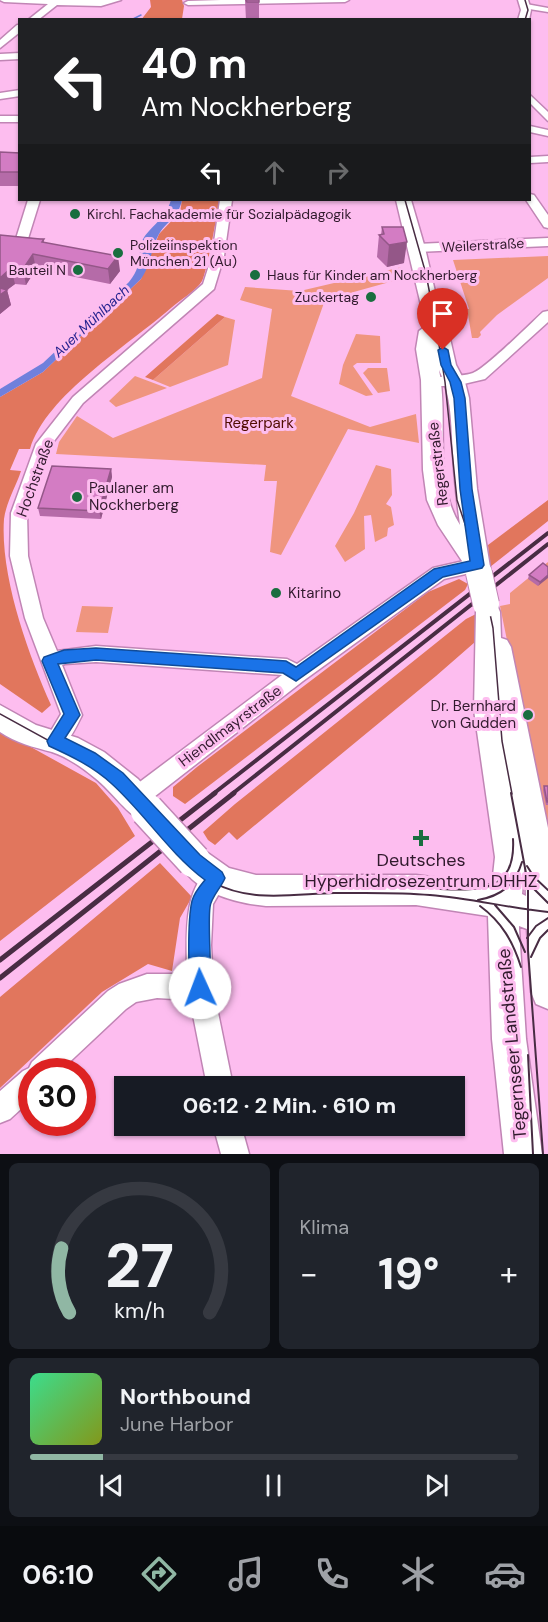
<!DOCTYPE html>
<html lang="de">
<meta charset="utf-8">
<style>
body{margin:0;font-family:"DM Sans",sans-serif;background:#20242c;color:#f1f3f6;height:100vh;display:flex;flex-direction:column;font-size:22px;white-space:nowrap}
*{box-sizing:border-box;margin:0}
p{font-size:20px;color:#9ea1a6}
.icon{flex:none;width:33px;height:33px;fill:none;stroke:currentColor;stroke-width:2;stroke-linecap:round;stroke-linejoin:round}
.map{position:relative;height:1154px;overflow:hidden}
.drawer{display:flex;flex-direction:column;gap:9px;padding:9px;background:#0d0f14;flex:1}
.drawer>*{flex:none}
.top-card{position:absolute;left:18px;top:18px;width:513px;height:183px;border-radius:0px;box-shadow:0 2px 4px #0004;background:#202124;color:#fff;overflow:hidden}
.speed{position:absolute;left:18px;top:1058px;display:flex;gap:12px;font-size:30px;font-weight:700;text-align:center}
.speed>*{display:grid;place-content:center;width:78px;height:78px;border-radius:50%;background:#171b24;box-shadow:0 2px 4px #0004;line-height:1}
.speed .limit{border:9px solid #d22;background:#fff;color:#111}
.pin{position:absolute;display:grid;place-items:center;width:51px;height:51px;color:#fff;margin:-62px -26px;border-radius:50% 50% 50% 0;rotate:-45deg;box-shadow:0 0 6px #0007}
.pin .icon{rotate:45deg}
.me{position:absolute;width:66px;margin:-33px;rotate:358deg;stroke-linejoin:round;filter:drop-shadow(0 0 4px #0008)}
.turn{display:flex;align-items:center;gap:21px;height:126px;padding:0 24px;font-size:27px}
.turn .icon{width:78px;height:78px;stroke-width:2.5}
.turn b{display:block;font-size:42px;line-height:51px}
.lanes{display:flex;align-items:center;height:57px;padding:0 24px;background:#0003;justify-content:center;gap:30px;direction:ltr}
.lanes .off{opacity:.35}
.big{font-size:45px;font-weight:700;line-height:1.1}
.drawer .tile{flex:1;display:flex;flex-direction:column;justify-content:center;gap:9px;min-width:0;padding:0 21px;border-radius:9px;background:#20242c}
.drawer .dial{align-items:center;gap:0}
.dial svg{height:156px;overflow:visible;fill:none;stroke:#363941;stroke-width:7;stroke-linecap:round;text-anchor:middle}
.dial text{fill:#f1f3f6;stroke:none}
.song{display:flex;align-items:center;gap:18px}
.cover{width:72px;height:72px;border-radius:9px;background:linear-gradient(135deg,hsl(150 70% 55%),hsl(70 70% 35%))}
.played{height:6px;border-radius:3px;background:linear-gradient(90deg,#90b7a4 15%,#363941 15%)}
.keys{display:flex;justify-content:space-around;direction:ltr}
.heat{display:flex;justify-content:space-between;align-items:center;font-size:33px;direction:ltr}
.drawer .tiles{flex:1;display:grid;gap:9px;grid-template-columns:1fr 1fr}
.tile:last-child{grid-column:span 2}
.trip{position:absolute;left:114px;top:1076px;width:351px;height:60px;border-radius:0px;background:#171b24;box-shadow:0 2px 4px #0004;font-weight:700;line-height:60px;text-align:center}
.menu{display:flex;height:96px;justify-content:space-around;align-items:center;background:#090b0e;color:#9ea1a6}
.menu .icon{width:42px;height:42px}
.menu .selected{color:#90b7a4}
.menu b{font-size:27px;color:#f1f3f6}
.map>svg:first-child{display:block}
</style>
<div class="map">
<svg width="548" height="1154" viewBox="0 0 548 1154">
<rect width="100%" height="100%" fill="#fdbdef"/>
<path fill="#ef957f" d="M548,256V278L497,315L480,332L481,335L478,338H472L467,309H469L453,260Z
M402,267L404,278L325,300L291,396L370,427L416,414L419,443L348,429L281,555L270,552L277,481H264L266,465L56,454L59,442L77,416L113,438L262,378L272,309L240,300L245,287L300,291Z
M225,317L235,320L228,365L170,387L153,380Z
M356,334L380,336L381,363H357L353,366L373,395L366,396L339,384L343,365Z
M368,368H387L390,391L378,393L363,373Z
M135,376L167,388L116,407L109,401Z
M376,465L391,469L392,495L386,504L391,507L394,525L388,528L387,536L375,542L371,515L364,516L365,549L345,562L335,546L354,513Z
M548,562V841L500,606L510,604V593Z
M82,606L113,607L108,633L76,632Z"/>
<path fill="#e1765d" d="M150,0H182L184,6L182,19L141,20L151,7Z
M182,200H219C218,212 207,271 202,281C196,291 180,300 171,308C129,345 46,395 30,449H19L10,470L21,471C16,486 6,503 4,519C0,576 28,654 51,705L42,713L0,684V397L43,372L141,279L159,234L180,212Z
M217,314L225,317L153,380L145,377Z
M548,500V521L490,567L488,545Z
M459,579L468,584L465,590L185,804L173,796V787L197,767L428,592Z
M476,614L475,642L436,676L237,840L229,832L215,845L208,840L203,832L235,804L466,619Z
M0,730L96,783L118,808L135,836L0,941Z
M160,863L192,897L180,918L172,971L148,964L102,992L0,1088V997Z"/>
<path fill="#7080dc" d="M171,200H182C177,221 169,218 159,234C151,248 151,265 141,279L43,372L0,397V389L43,363L129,282C142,266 137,259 142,242C146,229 165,221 171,200Z"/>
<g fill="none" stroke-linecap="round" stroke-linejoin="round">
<path stroke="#7080dc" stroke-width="1.5" d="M131,20L141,15"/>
<g stroke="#c185b5" stroke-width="3">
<path id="minor" d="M0,0H121L101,6L57,5L38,20H28L48,4L4,2Z
M221,0H349L345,2L188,5L184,3L188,1Z
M526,4L548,8V12L523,8L522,6Z
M17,25H20V32L0,48V40Z
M20,53V59L0,60V54Z
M20,90V96L0,99V93Z
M530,95L548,112V121L530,103Z
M0,116H20V122H0Z
M530,126L548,130V136L530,132Z
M548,156V162L530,163V157Z
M530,194L534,195L548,215V228L544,227L526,200H530Z
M28,200H40L26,245L20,249L14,245Z
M220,200H232L224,256L214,289L83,403L51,445L27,513L28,556L43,618L57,651L96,646L287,659L297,664L433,568L477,558L483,560L486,565L483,570L444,579L303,681L145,804L137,807L129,804L126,797L129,790L282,675L96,662L65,664L62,665L82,715C75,729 65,754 48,747L45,741L61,714L25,618L10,556L11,513L36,444L73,397L203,284L212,256Z
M548,238V246L417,252L411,248L417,244Z
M548,311V322L485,379L455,386H431L424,382C431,374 460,378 473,373C486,368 530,324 543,312Z
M216,867L224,870L228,878L213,904L211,945L213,988L233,1086H207L190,1000L157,998L136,1002L126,1009L60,1071H32V1099L10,1119L0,1123V1091L23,1071L29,1068L32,1062L108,991L119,984L147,974H187C187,943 181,881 216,867Z
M213,1125H241L249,1154H221Z"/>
</g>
<g stroke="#c185b5" stroke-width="3">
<path id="major" d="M518,0H528L531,10L529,20H518L521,10Z
M396,200H411L425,248L442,322L449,334L456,365L465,382L469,398L477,489L491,573L487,579L479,582L471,579L466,567L438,525L427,500L423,470L421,380L416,349L419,331L426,326ZM439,370C452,396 451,425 453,453C454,477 457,501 460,525C432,480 449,420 439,370Z
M488,602L497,605L500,612L501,638L507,640L511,647L548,828V1009L536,1004L531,992L527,929L519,926V929L526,1039L542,1154H504L492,1039L488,916L416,905L266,906C235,903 192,892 179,861L183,851L194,846L205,851L229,868L256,875H416L492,885L495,857L474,710L476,612L479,605ZM525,864L526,896L522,894Z
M0,705L36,725L78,738L104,752L138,779L157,800L162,810L157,820L147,823C127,816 113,792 95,778C83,768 67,757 52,752C33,747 16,743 0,732Z"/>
</g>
<use href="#minor" fill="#fff" fill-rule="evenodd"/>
<use href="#major" fill="#fff" fill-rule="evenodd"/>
<path stroke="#482c43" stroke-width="1.5" d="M525,0L528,10L525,20
M405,200L426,274L436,326L445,382L457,500L481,572L493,628L502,741L512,794
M0,714L95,766L129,794"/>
<path stroke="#482c43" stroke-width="2" d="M127,793C155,822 177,861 213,882C249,903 294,894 334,893C366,893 398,892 430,895C470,898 508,908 548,912
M511,793L528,884V950L543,1154
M527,866L534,877L548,890
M527,882L548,903
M440,889C482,891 516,891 513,839
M478,900C501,896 515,885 522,862
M495,905L514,927L525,952
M480,906C502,922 513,942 521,967
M527,938L536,926L548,918
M531,957L540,938L548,930
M528,1055L533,1154"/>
<path stroke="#482c43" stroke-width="4" d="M213,794L548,533
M232,794L548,544"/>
<path stroke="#482c43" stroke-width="5" d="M0,960L215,793
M0,978L234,793"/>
<g stroke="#c185b5" stroke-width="28" stroke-linecap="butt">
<path id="major-bridge-far1" d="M479,573L486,604"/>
</g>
<g stroke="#c185b5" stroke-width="36" stroke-linecap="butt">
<path id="major-bridge" d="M147,810L194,861"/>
</g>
<use href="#major-bridge-far1" stroke="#fff" stroke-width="26"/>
<use href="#major-bridge" stroke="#fff" stroke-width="33"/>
</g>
<path fill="#b56ba8" d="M245,0H259V20H246Z
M0,152L20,153V186H0Z
M382,227L404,263L387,267L377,257L379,235H381Z
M0,235L44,239V242L120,271L110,284L36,269L26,285L15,284L7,290L11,305L0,314Z
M111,469L112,477L101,519L40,516L38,508Z
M548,567L538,586L528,579L529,575Z
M544,786H548V805H546L543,790Z"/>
<path fill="#945788" d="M407,242L404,263L387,267L389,245Z
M33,254L36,269L26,285L23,269Z
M118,256L120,271L110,284L108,269Z
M11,268L15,284L7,290L11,305L0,314V278Z
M111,469L112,477L101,519L99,511Z
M548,575V578L538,586L540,582Z"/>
<path fill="#d37cc3" stroke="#945788" stroke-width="1.5" d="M246,0H259V2H247Z
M0,152L20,153V172H0Z
M382,227H403L407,242L389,245L379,235L384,234Z
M0,235L40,239H44L42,242L118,256L108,269L33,254L23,269L11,268L0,278Z
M0,288L7,290L0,295Z
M52,466L111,469L99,511L38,508Z
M543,563L548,567V575L540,582L529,575Z
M544,786H548V802H547Z"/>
<path fill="#1a73e8" stroke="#114b97" stroke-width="1.5" d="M443,347L448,350L451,365L461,382L465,398L472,489L484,565L482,568L443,577L296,681L283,673L96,660L58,664L80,715L65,738L95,753L123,773L200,855L222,872L225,878C221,888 211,897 210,907C207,929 214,978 207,995L200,998L193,995C187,979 188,918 192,901C194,893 200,886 205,880C169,853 145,814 112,784C94,767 71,756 49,746L47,741L64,714L42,661L44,657L64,650L96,648L286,661L296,667L434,569L470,561L460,489L454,398L450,382L441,365L438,350Z"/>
<g fill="#196e3f" stroke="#fdbdef" stroke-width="2">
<circle cx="75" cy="214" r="6"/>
<circle cx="118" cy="253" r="6"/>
<circle cx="78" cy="270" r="6"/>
<circle cx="255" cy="275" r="6"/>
<circle cx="371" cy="297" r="6"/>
<circle cx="77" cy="497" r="6"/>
<circle cx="276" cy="593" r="6"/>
<circle cx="528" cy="715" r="6"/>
<path d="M418 829h6v6h6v6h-6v6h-6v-6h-6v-6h6z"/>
</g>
<g text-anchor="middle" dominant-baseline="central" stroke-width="6" stroke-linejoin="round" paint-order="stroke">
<g font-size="14" fill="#311a2d" stroke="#fdbdef" text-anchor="start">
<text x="87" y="214">Kirchl. Fachakademie für Sozialpädagogik</text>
<text x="130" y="245">Polizeiinspektion<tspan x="130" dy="16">München 21 (Au)</tspan></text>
<text x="66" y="270" text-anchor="end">Bauteil N</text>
<text x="267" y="275">Haus für Kinder am Nockherberg</text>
<text x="359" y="297" text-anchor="end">Zuckertag</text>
</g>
<g font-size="14" fill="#311a2d" stroke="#fdbdef">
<text transform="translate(483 245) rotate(-3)">Weilerstraße</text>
</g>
<g font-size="14" font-style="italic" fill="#26238f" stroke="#fdbdef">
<text transform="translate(91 321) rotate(-43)">Auer Mühlbach</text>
</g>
<g font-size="15" fill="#500c00" stroke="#fdbdef">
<text x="259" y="423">Regerpark</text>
</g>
<g font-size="15" fill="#311a2d" stroke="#fdbdef">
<text transform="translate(438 464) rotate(-97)">Regerstraße</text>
<text transform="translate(35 478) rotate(-70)">Hochstraße</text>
<text transform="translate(230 726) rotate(-37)">Hiendlmayrstraße</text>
</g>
<g font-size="15" fill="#311a2d" stroke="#fdbdef" text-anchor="start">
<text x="89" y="488">Paulaner am<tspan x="89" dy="17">Nockherberg</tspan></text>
<text x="288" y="593">Kitarino</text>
<text x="516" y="706" text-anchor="end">Dr. Bernhard<tspan x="516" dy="17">von Gudden</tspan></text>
</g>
<g font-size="18" fill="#311a2d" stroke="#fdbdef">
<text x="421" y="860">Deutsches<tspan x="421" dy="21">Hyperhidrosezentrum DHHZ</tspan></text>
</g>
<g font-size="18" fill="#311a2d" stroke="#fdbdef">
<text transform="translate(512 1044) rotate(-95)">Tegernseer Landstraße</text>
</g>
</g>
</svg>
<div class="speed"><div class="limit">30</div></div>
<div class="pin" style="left:443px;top:350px;background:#d93025"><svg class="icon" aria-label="arrive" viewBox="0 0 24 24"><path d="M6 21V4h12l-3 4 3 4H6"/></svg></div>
<svg class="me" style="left:200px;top:988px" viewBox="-20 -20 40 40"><circle r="19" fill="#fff"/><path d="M0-13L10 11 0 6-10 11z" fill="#1a73e8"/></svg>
<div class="trip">06:12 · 2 Min. · 610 m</div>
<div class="top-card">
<div class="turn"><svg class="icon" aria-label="left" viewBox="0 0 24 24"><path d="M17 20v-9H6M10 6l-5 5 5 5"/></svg><div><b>40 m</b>Am Nockherberg</div></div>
<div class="lanes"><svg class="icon" aria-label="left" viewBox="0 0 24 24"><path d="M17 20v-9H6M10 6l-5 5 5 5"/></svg><svg class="icon off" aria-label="ahead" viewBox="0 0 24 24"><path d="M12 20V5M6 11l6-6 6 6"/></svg><svg class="icon off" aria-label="right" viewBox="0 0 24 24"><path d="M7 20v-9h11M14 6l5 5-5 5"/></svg></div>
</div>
</div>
<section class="drawer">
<div class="tiles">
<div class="tile dial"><svg viewBox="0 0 100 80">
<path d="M14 69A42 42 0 1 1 86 69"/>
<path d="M14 69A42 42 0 0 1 10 36" stroke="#90b7a4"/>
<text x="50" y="56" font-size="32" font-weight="700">27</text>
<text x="50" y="72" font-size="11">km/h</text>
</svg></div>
<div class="tile"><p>Klima</p>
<div class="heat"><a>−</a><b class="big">19°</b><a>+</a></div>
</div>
<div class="tile">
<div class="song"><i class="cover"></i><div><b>Northbound</b><p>June Harbor</p></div></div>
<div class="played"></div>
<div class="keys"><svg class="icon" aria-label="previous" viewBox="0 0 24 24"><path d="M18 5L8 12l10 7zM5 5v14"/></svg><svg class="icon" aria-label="pause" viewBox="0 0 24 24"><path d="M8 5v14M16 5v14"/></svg><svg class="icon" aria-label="next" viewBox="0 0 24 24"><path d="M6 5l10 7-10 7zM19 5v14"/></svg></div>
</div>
</div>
</section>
<nav class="menu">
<b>06:10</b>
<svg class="icon selected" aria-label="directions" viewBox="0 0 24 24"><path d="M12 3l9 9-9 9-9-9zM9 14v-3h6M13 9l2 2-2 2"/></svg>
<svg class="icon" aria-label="music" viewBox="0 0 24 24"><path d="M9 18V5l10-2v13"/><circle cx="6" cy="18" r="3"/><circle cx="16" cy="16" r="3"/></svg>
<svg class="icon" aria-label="phone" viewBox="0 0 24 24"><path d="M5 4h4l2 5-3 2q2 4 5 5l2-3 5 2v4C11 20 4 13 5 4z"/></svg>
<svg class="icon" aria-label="climate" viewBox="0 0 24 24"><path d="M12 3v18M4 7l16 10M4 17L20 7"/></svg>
<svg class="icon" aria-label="car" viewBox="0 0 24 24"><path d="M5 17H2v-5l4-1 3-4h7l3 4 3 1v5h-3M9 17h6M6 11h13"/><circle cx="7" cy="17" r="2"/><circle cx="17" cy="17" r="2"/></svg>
</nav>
